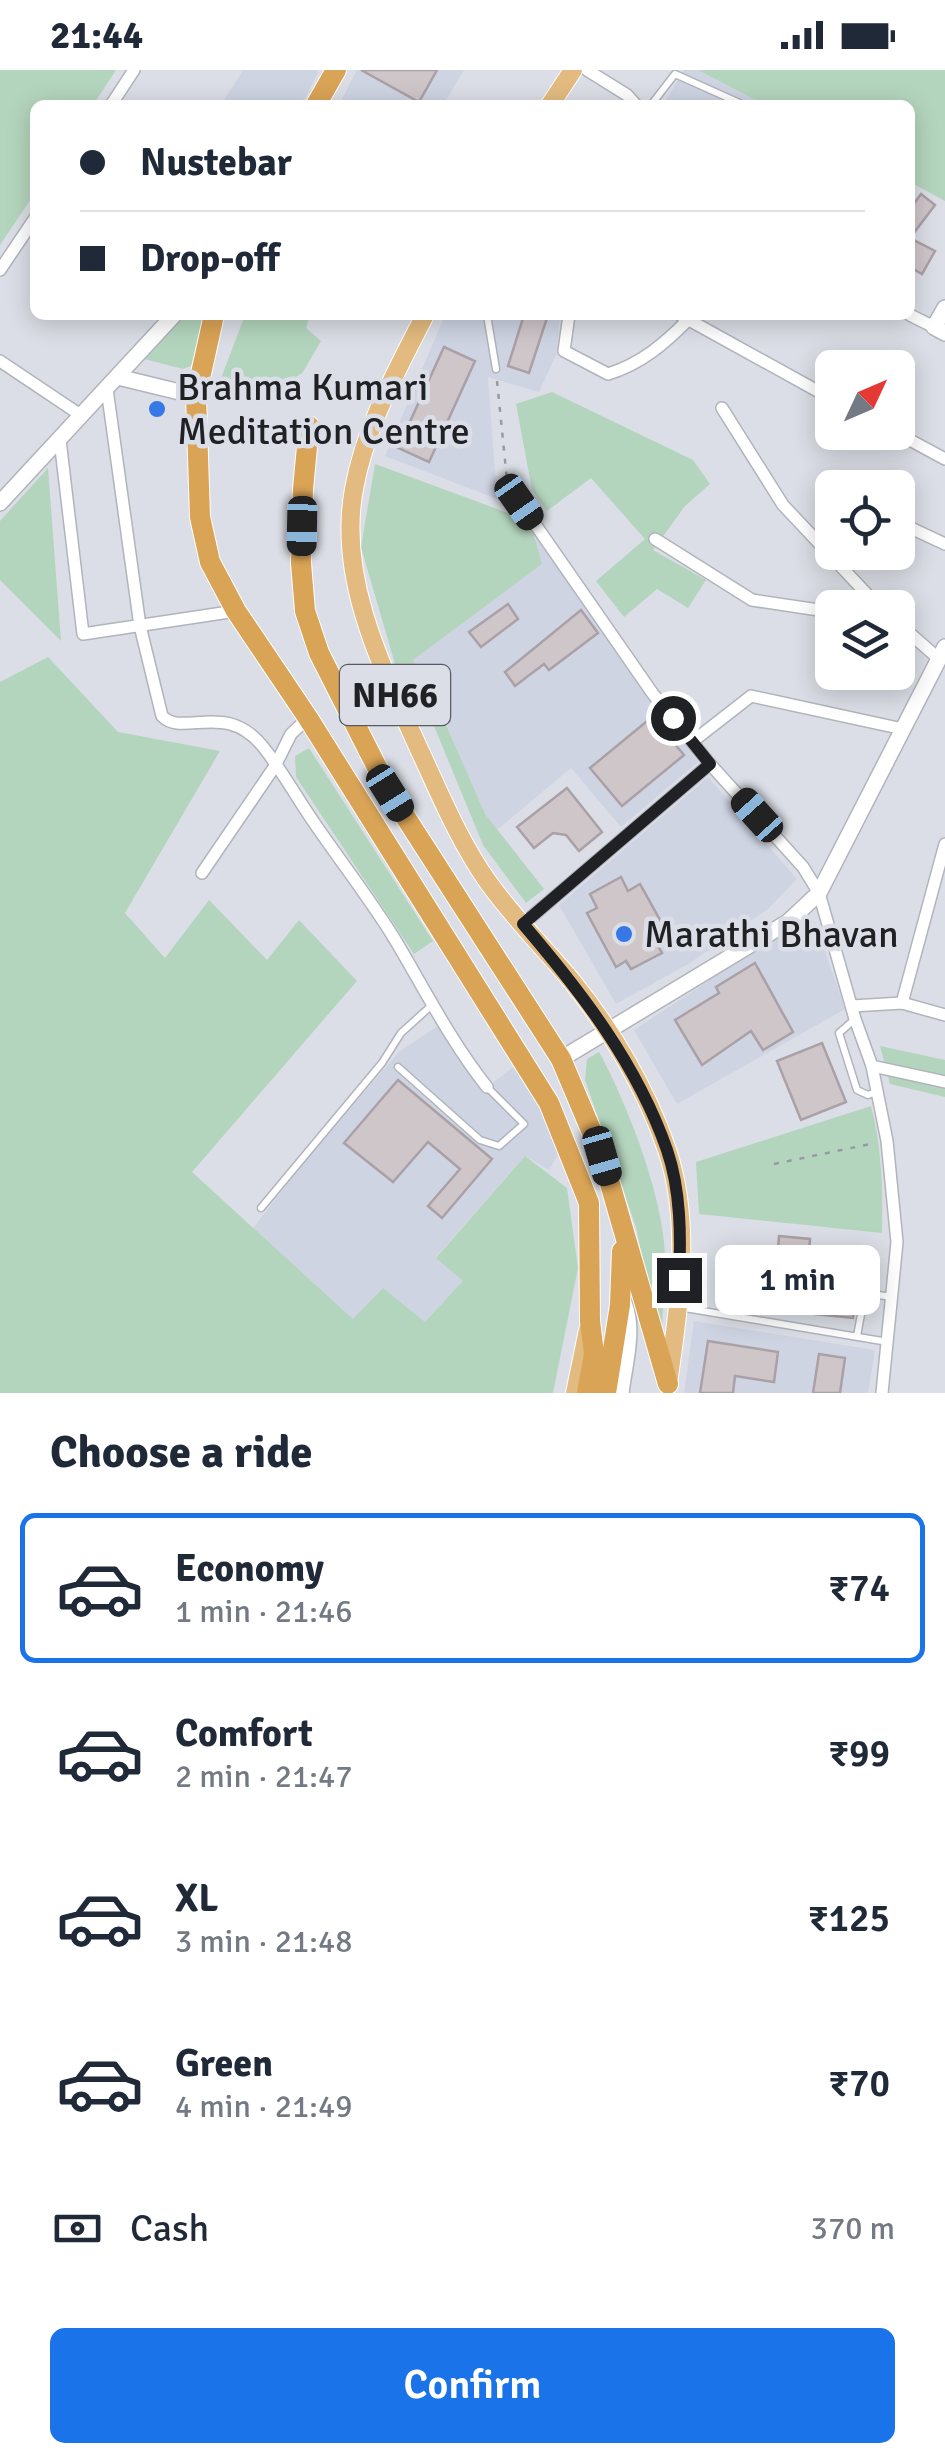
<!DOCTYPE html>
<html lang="en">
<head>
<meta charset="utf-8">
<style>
  body { margin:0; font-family:Signika,sans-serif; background:#f6f6f7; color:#1f2937; height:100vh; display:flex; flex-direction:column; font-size:38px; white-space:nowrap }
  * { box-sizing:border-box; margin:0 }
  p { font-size:32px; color:#747a83 }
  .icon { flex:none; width:55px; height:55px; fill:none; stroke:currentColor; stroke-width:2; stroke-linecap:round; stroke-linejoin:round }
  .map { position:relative; height:1323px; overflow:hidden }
  .panel { display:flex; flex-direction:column; background:#fff; flex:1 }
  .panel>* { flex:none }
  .top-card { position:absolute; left:30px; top:30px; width:885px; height:220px; border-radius:15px; box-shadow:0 5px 25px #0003; display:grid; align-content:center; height:220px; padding:0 50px; background:#fff }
  .needle { width:65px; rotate:46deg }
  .buttons { position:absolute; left:815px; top:280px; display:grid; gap:20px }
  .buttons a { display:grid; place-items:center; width:100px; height:100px; border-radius:15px; background:#fff; box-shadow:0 5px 25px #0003; font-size:50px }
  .end { position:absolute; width:45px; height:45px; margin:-22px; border:12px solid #202124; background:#fff; box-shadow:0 0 0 5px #fff }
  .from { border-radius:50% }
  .bubble { position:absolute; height:70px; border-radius:15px; background:#fff; box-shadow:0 5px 25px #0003; font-size:32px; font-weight:600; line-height:70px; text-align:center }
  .car { position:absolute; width:30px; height:60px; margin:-30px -15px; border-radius:12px; box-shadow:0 0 8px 2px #0007; background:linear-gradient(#222 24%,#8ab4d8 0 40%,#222 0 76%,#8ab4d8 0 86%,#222 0) }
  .top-card b { display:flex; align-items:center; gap:35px; height:95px; font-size:38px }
  .top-card b+b { border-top:2px solid #e0e1e3 }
  .top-card i { width:25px; height:25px; background:#1f2937 }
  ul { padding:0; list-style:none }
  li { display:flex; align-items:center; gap:30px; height:150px; margin:0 20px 15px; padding:0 30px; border:5px solid transparent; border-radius:15px }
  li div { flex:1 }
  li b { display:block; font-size:38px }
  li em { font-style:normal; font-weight:600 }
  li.selected { border-color:#1a73e8 }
  li>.icon { width:90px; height:90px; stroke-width:1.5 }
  h2 { padding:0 50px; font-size:45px; line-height:120px }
  .pay { display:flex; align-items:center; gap:25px; height:110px; padding:0 50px; font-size:38px }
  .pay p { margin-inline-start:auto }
  .button { display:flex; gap:20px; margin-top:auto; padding:20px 50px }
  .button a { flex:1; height:115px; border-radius:15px; background:#1a73e8; color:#fff; font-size:40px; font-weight:600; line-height:115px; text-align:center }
  .status { display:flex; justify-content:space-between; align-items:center; height:70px; padding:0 50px; background:#fff; direction:ltr }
  .status svg { height:28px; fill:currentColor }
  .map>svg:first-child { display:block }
</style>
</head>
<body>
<div class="status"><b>21:44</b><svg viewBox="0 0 49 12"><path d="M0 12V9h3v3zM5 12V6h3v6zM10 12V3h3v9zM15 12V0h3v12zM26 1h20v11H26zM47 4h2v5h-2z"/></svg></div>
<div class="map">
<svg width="945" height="1323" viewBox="0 0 945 1323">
  <rect width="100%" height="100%" fill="#dbdee6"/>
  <g fill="#cfd4e3">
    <path d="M243 0H317L318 3 301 35H221Z"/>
    <path d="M357 0H464L443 35H339Z"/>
    <path d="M684 0H698L765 35H663Z"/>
    <path d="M445 245H560L557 283 539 322 488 307 497 429 385 386Z"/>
    <path d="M538 467 650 630 698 692 621 757 571 698 497 760 484 744 442 644 401 576Z"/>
    <path d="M708 707 797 809 768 839 690 893 616 934 559 835Z"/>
    <path d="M804 848 815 852 845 939 677 1034 634 960Z"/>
    <path d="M438 956 483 1020 519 993 562 1078 549 1100 525 1086 436 1187 463 1211 425 1253 353 1249 253 1158 312 1082 400 981Z"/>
    <path d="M694 1251 875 1280 868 1323H684Z"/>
  </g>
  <g fill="#b4d5bd">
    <path d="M0 0H116L93 35H35V123L0 175Z"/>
    <path d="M698 0H945V131L910 112V35H765Z"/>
    <path d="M182 245H206L191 296 183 299 144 289Z"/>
    <path d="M245 245H310L306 258 321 271 303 302 259 335 217 319Z"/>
    <path d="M552 322 693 390 710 414 685 436 653 480 706 510 688 538 657 519 624 547 596 511 645 469 591 408 547 441 532 420 516 334Z"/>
    <path d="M375 394 530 451 542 494 413 590 441 643 485 744 544 819 526 833 483 775 434 656 405 597 397 601 361 477Z"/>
    <path d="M48 398 61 571 0 510V451Z"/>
    <path d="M48 587 118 662 220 681 125 843 165 888 209 830 267 890 299 850 357 911 192 1102 353 1249 383 1218 425 1252 463 1211 436 1188 525 1086 567 1118 578 1198 553 1323H0V612Z"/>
    <path d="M309 678 433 871 414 884 296 707 295 686Z"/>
    <path d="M880 976 945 990V1027L890 1014Z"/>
    <path d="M599 982C626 1031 659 1117 664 1172 667 1200 663 1230 662 1258L657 1257 636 1157 585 1010 587 989Z"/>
    <path d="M871 1036C882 1079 883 1119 882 1163L699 1144 696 1092Z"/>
  </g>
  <g fill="#cfc6ca" stroke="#aaa1a6" stroke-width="2.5">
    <path d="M361 0H437L419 32Z"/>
    <path d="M921 124 935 135 910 168 935 181 922 204 910 197V139Z"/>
    <path d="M524 245H548L529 303 508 296Z"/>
    <path d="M444 277 475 291 429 392 398 378Z"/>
    <path d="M508 534 518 549 481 577 469 562Z"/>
    <path d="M581 540 598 563 549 600 544 594 515 616 505 602Z"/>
    <path d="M652 647 684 685 622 736 590 698Z"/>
    <path d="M567 718 602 762 579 781 566 765 553 763 534 778 517 757Z"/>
    <path d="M621 807 628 821 640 814 670 868 657 874 662 883 631 899 626 891 616 897 587 843 597 838 590 824Z"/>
    <path d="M755 893 793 962 763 980 751 961 702 995 675 950 719 923 716 917Z"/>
    <path d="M822 973 846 1032 801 1050 777 991Z"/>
    <path d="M398 1010 492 1089 442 1148 428 1136 460 1099 428 1072 393 1112 344 1073Z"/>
    <path d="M779 1166 810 1169 806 1222 855 1226 853 1248 773 1240Z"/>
    <path d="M708 1271 778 1282 774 1312 735 1306 733 1323H700Z"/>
    <path d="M819 1284 845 1288 840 1323H813Z"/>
  </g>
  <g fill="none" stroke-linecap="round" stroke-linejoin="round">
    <g stroke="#b2b4bc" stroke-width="9">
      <g id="service">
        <path d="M651 35 675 4 744 35"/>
        <path d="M487 245 496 299"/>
        <path d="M855 949 839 963 857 1020 868 1025 876 1022"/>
        <path d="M398 997 480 1070 499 1076 524 1054 487 1017"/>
        <path d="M261 1138 382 993 401 963 432 935"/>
        <path d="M679 1237 888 1272"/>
        <path d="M857 1266 865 1223 892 1227"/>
      </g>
    </g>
    <g stroke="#b2b4bc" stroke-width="14">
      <g id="minor">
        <path d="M587 0 627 25 636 35"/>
        <path d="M111 35 134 0"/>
        <path d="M0 200 35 148"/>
        <path d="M569 245 564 281 608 304C641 294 664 274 688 250"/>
        <path d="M680 245 832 329"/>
        <path d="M910 245 934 257"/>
        <path d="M0 291 82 346"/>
        <path d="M107 319 140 556 162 646C183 668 226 629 264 678 283 702 298 730 315 754 341 792 370 829 394 868 424 918 451 972 487 1017"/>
        <path d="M722 338 783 435 880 538"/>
        <path d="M895 362 945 389"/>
        <path d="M60 370 83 564 236 541"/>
        <path d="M519 431 653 624 710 694 803 797 819 823 855 949 872 996 887 1071 897 1172 882 1323"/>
        <path d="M898 452 945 474"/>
        <path d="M655 469 752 530 832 542"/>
        <path d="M898 553 939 589"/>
        <path d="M692 672 751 626 903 659"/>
        <path d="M202 803 275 696 291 664 308 648"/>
        <path d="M523 854 710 694"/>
        <path d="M902 933 945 774"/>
        <path d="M852 936 902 933 945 945"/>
        <path d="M872 996 945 1012"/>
      </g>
    </g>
    <g stroke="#b2b4bc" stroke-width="18">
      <g id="tertiary">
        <path d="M945 238 934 257 945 263"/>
        <path d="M118 307 196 326"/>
        <path d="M0 433 174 245"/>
        <path d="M561 989 788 852 819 823 945 577"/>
        <path d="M620 1224C637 1254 625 1290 621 1323"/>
      </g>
    </g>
    <g stroke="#fff" stroke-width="20">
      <g id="primary">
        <path d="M550 35 573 0"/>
        <path d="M425 245C397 300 365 357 354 419 337 509 383 599 419 679 440 724 459 771 488 812 513 847 544 878 571 910 611 959 647 1020 667 1080 692 1153 679 1239 668 1313"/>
        <path d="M575 1323 588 1260"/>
      </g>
    </g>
    <g stroke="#fff" stroke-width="22">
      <g id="trunk">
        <path d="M316 35 336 0"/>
        <path d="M214 245 196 326 200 447 210 492 236 541 308 648 549 1033 589 1133 590 1251 594 1284 587 1323"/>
        <path d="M309 356 303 419 301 493 305 541 319 583 390 723 561 989 602 1086 668 1314"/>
        <path d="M606 1323 620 1235 622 1181"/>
      </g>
    </g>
    <g stroke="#989aa1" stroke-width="2.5" stroke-dasharray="5 8" stroke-linecap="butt">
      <path d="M497 311 507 410 513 421"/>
      <path d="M774 1094 875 1073"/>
    </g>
    <use href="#service" stroke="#fff" stroke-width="6"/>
    <use href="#minor" stroke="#fff" stroke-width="11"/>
    <use href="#tertiary" stroke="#fff" stroke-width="15"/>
    <use href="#primary" stroke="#e3bb81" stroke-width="18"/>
    <use href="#trunk" stroke="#daa457" stroke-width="20"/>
  </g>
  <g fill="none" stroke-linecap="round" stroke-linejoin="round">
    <path stroke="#202124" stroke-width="12" d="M673 648 710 694 523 854C582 923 637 994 667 1080 681 1121 681 1167 679 1210"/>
  </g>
  <g fill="#3578e6" stroke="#dbdee6" stroke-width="4">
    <circle cx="157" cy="339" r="10"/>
    <circle cx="624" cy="864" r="10"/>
  </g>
  <g text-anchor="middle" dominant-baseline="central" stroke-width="9" stroke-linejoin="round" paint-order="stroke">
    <rect fill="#dbdee6" stroke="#585a5e" stroke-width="2.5" x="340" y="595" width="110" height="60" rx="8"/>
    <g font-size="35" font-weight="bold" fill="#202124">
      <text x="395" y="625">NH66</text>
    </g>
    <g font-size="38" fill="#202124" stroke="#dbdee6" text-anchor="start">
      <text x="177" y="317">Brahma Kumari<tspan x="177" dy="44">Meditation Centre</tspan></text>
      <text x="644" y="864">Marathi Bhavan</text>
    </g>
  </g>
</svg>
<div class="buttons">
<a><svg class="needle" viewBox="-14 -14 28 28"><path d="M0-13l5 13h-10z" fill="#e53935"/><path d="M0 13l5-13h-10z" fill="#747a83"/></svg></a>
<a><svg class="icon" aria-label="locate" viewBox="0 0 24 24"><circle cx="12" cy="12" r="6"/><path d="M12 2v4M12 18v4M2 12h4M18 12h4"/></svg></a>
<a><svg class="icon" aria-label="layers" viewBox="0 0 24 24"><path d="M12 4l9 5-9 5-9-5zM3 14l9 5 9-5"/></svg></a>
</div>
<i class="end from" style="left:673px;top:648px"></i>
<i class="end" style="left:679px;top:1210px"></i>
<div class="bubble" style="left:715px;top:1175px;width:165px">1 min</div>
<i class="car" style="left:519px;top:432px;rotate:145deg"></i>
<i class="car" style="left:302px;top:456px;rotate:181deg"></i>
<i class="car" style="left:390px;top:723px;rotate:148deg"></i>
<i class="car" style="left:757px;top:745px;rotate:318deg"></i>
<i class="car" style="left:602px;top:1086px;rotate:164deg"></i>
<div class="top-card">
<b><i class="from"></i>Nustebar</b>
<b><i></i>Drop-off</b>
</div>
</div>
<section class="panel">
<h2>Choose a ride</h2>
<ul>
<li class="selected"><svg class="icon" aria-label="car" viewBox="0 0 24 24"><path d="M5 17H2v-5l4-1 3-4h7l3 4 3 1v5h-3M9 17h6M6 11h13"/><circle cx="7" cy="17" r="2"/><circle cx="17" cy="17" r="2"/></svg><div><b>Economy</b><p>1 min · 21:46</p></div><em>₹74</em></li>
<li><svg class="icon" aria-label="car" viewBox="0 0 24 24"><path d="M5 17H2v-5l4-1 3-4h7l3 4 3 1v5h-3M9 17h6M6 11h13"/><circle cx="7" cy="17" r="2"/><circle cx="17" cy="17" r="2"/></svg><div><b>Comfort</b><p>2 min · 21:47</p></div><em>₹99</em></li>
<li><svg class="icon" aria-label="car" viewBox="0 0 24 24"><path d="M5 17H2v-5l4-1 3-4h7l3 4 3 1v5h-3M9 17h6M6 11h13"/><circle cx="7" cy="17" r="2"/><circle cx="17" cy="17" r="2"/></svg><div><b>XL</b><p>3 min · 21:48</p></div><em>₹125</em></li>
<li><svg class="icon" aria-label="car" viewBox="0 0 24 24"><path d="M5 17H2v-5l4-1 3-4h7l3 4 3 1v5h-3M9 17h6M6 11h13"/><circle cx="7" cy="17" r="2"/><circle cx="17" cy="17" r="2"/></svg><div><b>Green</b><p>4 min · 21:49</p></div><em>₹70</em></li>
</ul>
<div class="pay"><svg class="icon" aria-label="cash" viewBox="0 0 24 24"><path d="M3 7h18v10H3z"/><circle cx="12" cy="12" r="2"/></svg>Cash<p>370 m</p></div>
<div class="button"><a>Confirm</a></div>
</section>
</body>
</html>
